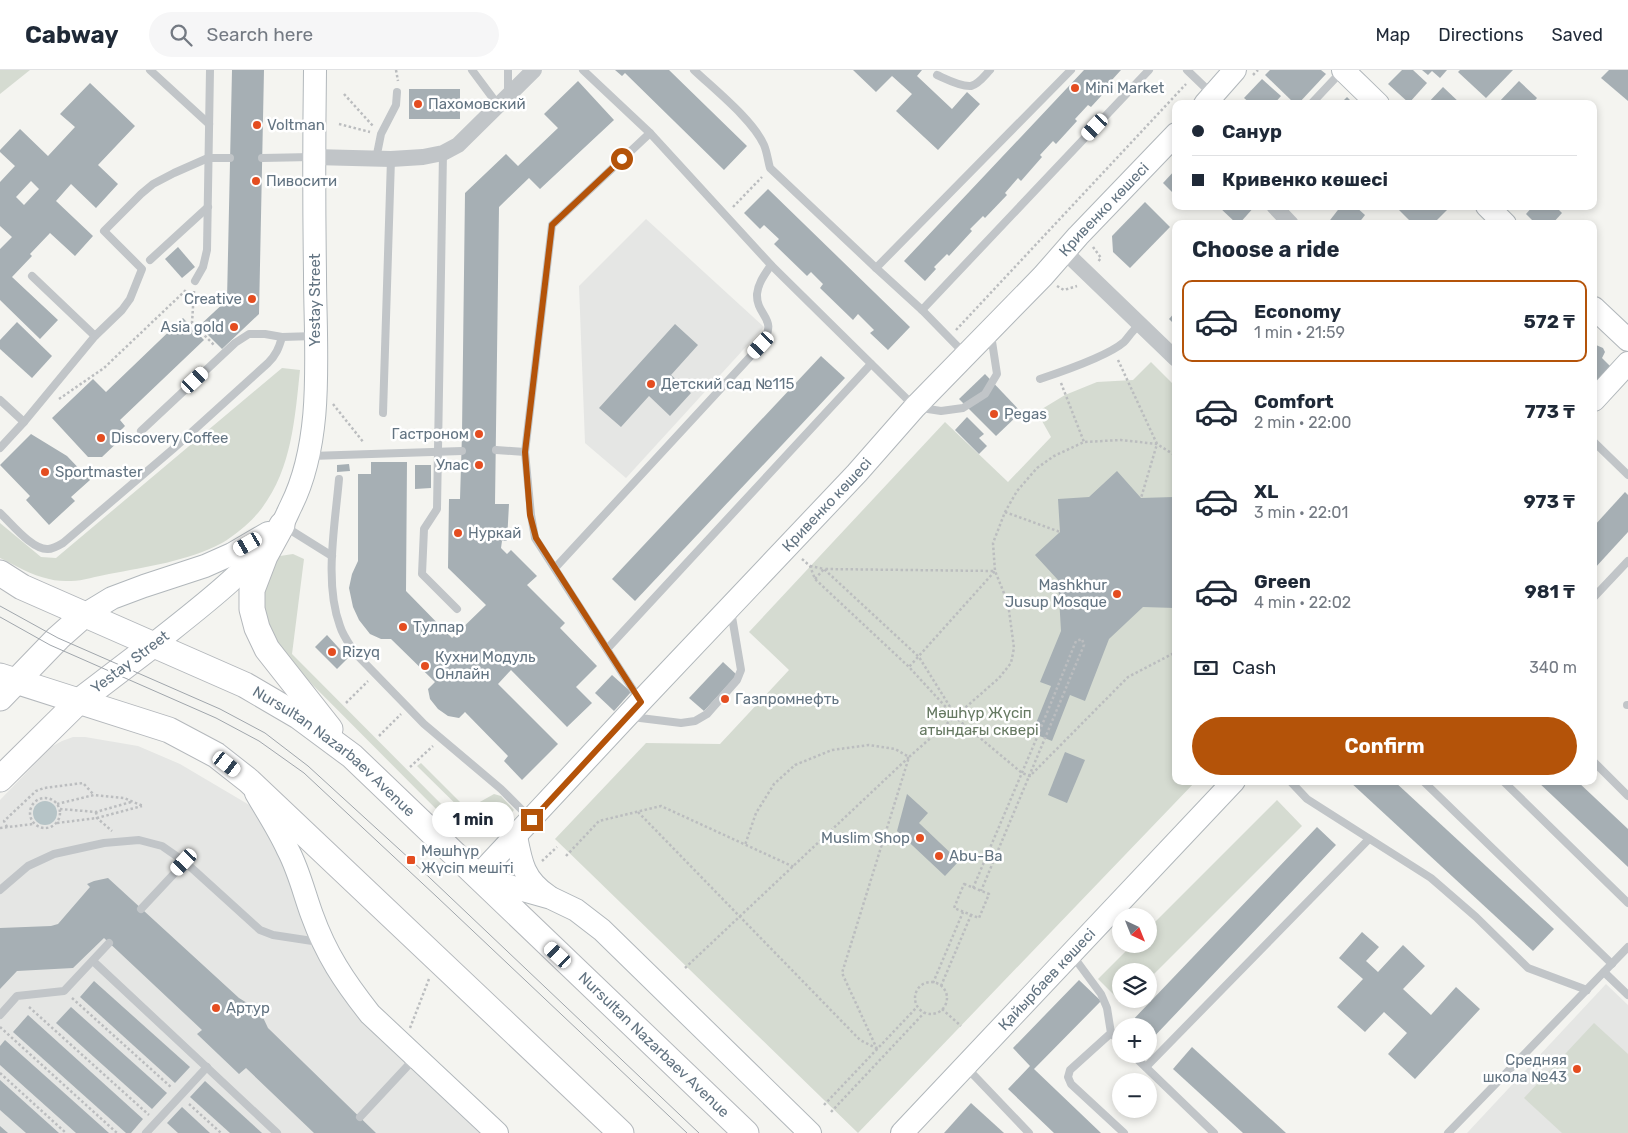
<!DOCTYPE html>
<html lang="en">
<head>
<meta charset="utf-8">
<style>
  body { margin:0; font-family:Rubik,sans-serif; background:#f6f6f7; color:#1f2937; height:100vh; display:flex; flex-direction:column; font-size:19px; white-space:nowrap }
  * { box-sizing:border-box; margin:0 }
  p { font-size:16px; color:#747a83 }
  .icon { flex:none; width:28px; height:28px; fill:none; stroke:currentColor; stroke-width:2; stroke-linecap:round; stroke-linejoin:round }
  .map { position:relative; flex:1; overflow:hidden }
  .sheet { position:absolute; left:1172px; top:150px; width:425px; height:565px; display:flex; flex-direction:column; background:#fff; border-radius:10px; box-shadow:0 2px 8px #0003 }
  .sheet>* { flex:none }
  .hud { position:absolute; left:1172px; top:30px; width:425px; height:110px; border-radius:10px; box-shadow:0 2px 8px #0003; display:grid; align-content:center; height:110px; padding:0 20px; background:#fff }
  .needle { width:32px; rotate:137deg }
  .buttons { position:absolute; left:1112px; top:838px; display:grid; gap:10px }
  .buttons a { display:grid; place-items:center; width:45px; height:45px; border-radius:50%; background:#fff; box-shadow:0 2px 8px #0003; font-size:25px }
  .end { position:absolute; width:22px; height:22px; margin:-11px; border:6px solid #b45309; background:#fff; box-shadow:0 0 0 2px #fff }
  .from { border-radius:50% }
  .bubble { position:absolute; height:35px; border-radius:18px; background:#fff; box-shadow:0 2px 8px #0003; font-size:16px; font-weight:700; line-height:35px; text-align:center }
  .car { position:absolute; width:15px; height:30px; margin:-15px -8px; border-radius:6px; box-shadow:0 0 4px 1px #0007; background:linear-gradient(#fff 24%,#345 0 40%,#fff 0 76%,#345 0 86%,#fff 0) }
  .hud b { display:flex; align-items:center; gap:18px; height:48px; font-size:19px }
  .hud b+b { border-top:1px solid #e0e1e3 }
  .hud i { width:12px; height:12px; background:#1f2937 }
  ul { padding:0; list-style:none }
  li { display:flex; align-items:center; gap:15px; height:82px; margin:0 10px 8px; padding:0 10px; border:2px solid transparent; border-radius:10px }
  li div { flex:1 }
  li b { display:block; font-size:19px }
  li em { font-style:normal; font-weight:700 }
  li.current { border-color:#b45309 }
  li>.icon { width:45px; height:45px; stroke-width:1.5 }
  h2 { padding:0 20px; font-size:22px; line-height:60px }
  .pay { display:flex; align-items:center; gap:12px; height:55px; padding:0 20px; font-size:19px }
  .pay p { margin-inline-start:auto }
  .button { display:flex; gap:10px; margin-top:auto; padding:10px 20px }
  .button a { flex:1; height:58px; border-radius:30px; background:#b45309; color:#fff; font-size:20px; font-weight:700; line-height:58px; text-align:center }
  header { display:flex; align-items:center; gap:30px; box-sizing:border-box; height:70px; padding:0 25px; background:#fff; border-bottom:1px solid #e0e1e3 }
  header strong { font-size:24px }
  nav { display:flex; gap:28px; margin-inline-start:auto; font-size:18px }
  .search { width:350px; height:45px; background:#f6f6f7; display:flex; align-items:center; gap:12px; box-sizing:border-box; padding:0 18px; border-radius:28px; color:#747a83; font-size:19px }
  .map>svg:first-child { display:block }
</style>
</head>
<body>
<header>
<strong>Cabway</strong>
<div class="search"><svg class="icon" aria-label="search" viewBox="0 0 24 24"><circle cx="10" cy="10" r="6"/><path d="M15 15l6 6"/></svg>Search here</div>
<nav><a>Map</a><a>Directions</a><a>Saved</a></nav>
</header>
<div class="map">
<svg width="1628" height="1063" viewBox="0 0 1628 1063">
  <rect width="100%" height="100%" fill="#f4f4f0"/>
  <g fill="#e5e6e4">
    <path d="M646 149 764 257 626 408 585 373 579 216Z"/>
    <path d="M73 667H85L138 676 180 694 251 736 265 749 311 860 490 1063H0V730L51 677 62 671Z"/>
    <path d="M1606 914 1628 935V1063H1467Z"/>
  </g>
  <g fill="#d5dbd1">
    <path d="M0 0H30L0 24Z"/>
    <path d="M1151 292 1176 317V711H1196L858 1063 555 769 646 673 720 674 789 600 749 562 945 352 1008 412 1051 367 1037 342 1065 325 1097 312 1133 310Z"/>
    <path d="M282 298 300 300C295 347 292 398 262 438 252 451 237 464 222 473 188 491 146 497 109 504 97 506 83 511 71 511 64 511 56 511 49 509 31 505 16 496 0 488V453L41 487 56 488Z"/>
    <path d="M293 484 304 489 292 584 456 749 451 754 276 578 265 559 263 514 273 492 280 486Z"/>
    <path d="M421 693 469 741 478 733 494 724 501 726 514 740 504 751 474 752 417 696Z"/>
    <path d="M1277 730 1302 756 1149 909V901H1121V929H1129L1123 934 1098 909 1133 874H1149V858Z"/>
    <path d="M1594 953 1628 984V1063H1562L1524 1028Z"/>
  </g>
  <circle fill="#b6c4c7" cx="45" cy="743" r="12"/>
  <g fill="#a6afb4" fill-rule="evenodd">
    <path d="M232 0H264L259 244 222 279 199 256 227 230Z"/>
    <path d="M615 0H669L747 76 724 100 625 3 622 6Z"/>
    <path d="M853 0H922L917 6 952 39 967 22 980 34 938 80 896 41 912 24 892 6 876 22Z"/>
    <path d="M1084 0H1121L1111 11 1113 13 1091 37 1088 35 1075 49 1077 51 1056 74 1053 71 1040 85 1042 87 1021 111 1018 108 1005 123 1007 125 985 148 983 146 970 159 972 161 949 186 947 184 934 197 936 199 925 211 904 191Z"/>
    <path d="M1270 0H1321L1326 4 1298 34H1295L1265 5Z"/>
    <path d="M1402 0H1413L1427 13 1409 33 1388 14Z"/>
    <path d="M1422 0H1447L1440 8 1432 1 1428 5Z"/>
    <path d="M1460 0H1513L1486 28 1458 2Z"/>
    <path d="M1609 0H1628V31L1601 8Z"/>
    <path d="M1262 9 1281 26 1274 34H1251L1244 28Z"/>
    <path d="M578 11 614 50 540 119 529 108 499 137 495 434H509L507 471H502L501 478 507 484 511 480 537 506 527 515 565 553 560 558 597 596 576 617 592 633 567 657 511 600 498 614 558 674 522 710 504 691 508 686 465 642 459 648 448 646 438 639 430 629 428 619 435 612 391 569H381L370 564 359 550 353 537 349 518 352 504 358 491V404H371V392H407L406 521 452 568 486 535 448 498 449 429H460L462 364 465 123 506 84 518 96 558 58 544 44Z"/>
    <path d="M1519 11 1537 28 1532 34H1497Z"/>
    <path d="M90 13 135 56 98 95 118 114 96 138 71 114 56 131 93 166 75 186 50 163 30 184 32 186 12 207 58 250 40 269 0 230V179L12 167 0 156V112L15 96 0 82V80L20 59 48 86 75 57 60 44ZM31 111 39 119 24 135 16 127Z"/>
    <path d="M1443 17 1461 34H1427Z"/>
    <rect x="409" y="19" width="51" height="30"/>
    <path d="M1347 27 1354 34H1340Z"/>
    <path d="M1176 99V126L1163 113Z"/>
    <path d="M768 119 910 257 888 280 870 263 874 260 858 244 853 250 820 218 823 214 811 202 807 206 774 174 779 169 764 155 760 159 744 143Z"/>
    <path d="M1145 132 1170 157 1130 198 1113 182 1112 166Z"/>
    <path d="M1218 136H1255L1239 154H1237Z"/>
    <path d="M1341 136H1355L1365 145 1358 154H1327Z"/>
    <path d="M1398 136H1445L1448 139 1433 154H1413L1397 138Z"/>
    <path d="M1533 136H1555L1562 143 1552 154H1536L1526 144Z"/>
    <path d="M178 177 195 197 182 208 165 189Z"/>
    <path d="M1176 241V256L1169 249Z"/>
    <path d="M183 248 204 270 120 350 125 356 120 361 121 369 102 387H88L52 348 93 309 106 322Z"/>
    <path d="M17 252 52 286 32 308 0 279V270Z"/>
    <path d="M675 254 698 275 671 305 691 323 670 346 649 326 621 357 599 338Z"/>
    <path d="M1596 275 1603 278 1605 282 1602 288 1610 296 1594 314V277Z"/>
    <path d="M821 286 845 308 635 531 612 509Z"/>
    <path d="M985 304 1021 342 996 366 959 329Z"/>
    <path d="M967 347 984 364 979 368 987 376 979 384 955 360Z"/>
    <path d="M31 364 67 386 90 410 71 427 75 431 49 455 26 430 30 426 0 395Z"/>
    <path d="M349 394 350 401 337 402V395Z"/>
    <path d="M415 395H431V418L415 419Z"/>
    <path d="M1117 401 1141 428 1174 427V459L1176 461 1175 538 1143 537 1109 569 1085 631 1070 625 1052 671 1032 663 1051 616 1040 612 1061 561 1058 510 1035 485 1060 462 1058 429 1089 427Z"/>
    <path d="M1625 422 1628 425V462L1594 499V456Z"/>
    <path d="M327 565 348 588 337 599 315 577Z"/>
    <path d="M723 592 737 605 704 641 689 628Z"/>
    <path d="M612 605 631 622 614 641 595 623Z"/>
    <path d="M1065 682 1085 690 1067 733 1048 725Z"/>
    <path d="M1349 711H1394L1554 859 1533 881Z"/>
    <path d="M1537 711H1577L1628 759V797Z"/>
    <path d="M907 724 928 743 919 753 959 791 945 806 897 761Z"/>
    <path d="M1317 757 1336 775 1149 972V956H1131L1129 954Z"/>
    <path d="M108 808 239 928 260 941 268 958 376 1063H314L246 998 239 1004 197 964 202 960 104 868 73 898 17 901 0 919V858L51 856 58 854 90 817 87 814 94 811Z"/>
    <path d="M1362 862 1379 877 1366 891 1378 902 1403 875 1425 896 1403 919 1431 945 1456 917 1480 939 1415 1009 1388 984 1407 963 1384 942 1365 962 1337 937 1363 909 1339 888Z"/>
    <path d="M1079 910 1101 931 1034 999 1101 1063H1054L1008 1019 1030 996 1013 978Z"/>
    <path d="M94 911 190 997 175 1013 80 927Z"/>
    <path d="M71 937 167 1023 152 1039 56 953Z"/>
    <path d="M28 945 143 1049 131 1063H126L13 962Z"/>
    <path d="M5 970 109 1063H76L0 995V976Z"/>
    <path d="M1192 977 1286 1063H1243L1173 999Z"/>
    <path d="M0 1010 59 1063H26L0 1040Z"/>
    <path d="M205 1011 262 1063H230L190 1027Z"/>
    <path d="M971 1033 1004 1063H944Z"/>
    <path d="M182 1037 210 1063H178L167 1053Z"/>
    <path d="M0 1056 8 1063H0Z"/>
  </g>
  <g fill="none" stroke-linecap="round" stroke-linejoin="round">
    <g stroke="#b1b7bb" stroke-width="24">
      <g id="secondary">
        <path d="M1343 0 1378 34"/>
        <path d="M1205 34 1235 0"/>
        <path d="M1487 136 1505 154"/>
        <path d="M1594 238 1628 270"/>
        <path d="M1594 330 1628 293"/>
        <path d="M84 545 112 528 144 516 205 496 232 484 268 463"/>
        <path d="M154 574C199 538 247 503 281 456 285 450 288 442 291 436 325 368 315 279 315 204 314 136 314 68 315 0"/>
        <path d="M256 723C267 742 279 760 288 780 299 801 304 823 312 845 326 884 344 911 370 944L497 1063"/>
        <path d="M516 766C521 793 524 810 548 826"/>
        <path id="s1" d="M810 1063 602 860 576 840 551 828 477 807 641 631 857 403 915 337 1043 206 1078 166 1176 64"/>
        <path id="s2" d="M902 1063 1234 711"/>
      </g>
    </g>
    <g stroke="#b4b8bc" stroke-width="27">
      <g id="primary">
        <path d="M282 455 265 486 252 520V539L257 558 267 579 330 659"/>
        <path id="s3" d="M0 503 22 517 245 615 298 646 352 686 746 1063"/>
        <path d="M0 606 169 660 216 685 249 711 621 1063"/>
        <path d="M0 628 58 568 84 545"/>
        <path d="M0 709 78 632 154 574"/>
      </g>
    </g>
    <g stroke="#bbbdbf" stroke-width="2.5" stroke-dasharray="2.5 2.5" stroke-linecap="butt">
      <path d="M396 0 398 11"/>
      <path d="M1253 5 1258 0"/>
      <path d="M344 24 373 56"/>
      <path d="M339 54 370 62"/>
      <path d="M733 137 762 107"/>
      <path d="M1093 177 1101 188 1097 193"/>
      <path d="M1057 216 1064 220 1077 216"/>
      <path d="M194 221 192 253 215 276"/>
      <path d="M956 260 1186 14"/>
      <path d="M1118 290 1157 374 1141 428"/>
      <path d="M1061 313 1084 372"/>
      <path d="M59 329 104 298 187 219"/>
      <path d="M333 334 364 373"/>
      <path d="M1005 442 1060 462"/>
      <path d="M802 489 810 496 815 509 909 597 955 647 1022 703 1030 706 1128 607 1176 582"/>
      <path d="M810 496 824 499 919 587 952 640"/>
      <path d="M1175 506H1176"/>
      <path d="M815 509 824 499 995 501 909 597"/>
      <path d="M346 633 368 611"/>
      <path d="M379 666 401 644"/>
      <path d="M410 697 433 676"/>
      <circle cx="45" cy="743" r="15"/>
      <path d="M57 734 94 725 124 728 143 736"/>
      <path d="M60 739 96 742 131 732"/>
      <path d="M96 742 97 748 112 761"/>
      <path d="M638 742 860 970 876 978"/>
      <path d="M57 753 97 748 142 736"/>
      <path d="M7 757 4 751 36 721 44 718 83 713 94 725"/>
      <path d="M0 758 33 754"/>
      <path d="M566 786 599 751 661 736 794 797"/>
      <path d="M542 791 557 777"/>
      <path d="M964 814 989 824 979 848 954 838Z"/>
      <path d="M973 818 1038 665 1076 571 1082 569 1084 575 981 821"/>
      <path d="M685 898 909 687 895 679 869 675 832 680 795 695 774 714 756 743 745 775"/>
      <circle cx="931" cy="928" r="16"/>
      <path d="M933 913 963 842"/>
      <path d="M941 916 971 845"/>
      <path d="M72 928 172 1018"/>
      <path d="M29 937 149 1045"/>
      <path d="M942 939 961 956"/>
      <path d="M0 957 117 1063"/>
      <path d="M410 958 429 909"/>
      <path d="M877 979 842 903 909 687 999 608 1011 593 1014 578 1008 533 995 501 993 473 1005 442 1017 421 1037 398 1054 386 1084 372 1121 370 1157 374 1176 386"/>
      <path d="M0 1003 66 1063"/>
      <path d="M189 1034 221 1063"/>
      <path d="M824 1035 917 937"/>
      <path d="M831 1042 924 943"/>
    </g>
    <g stroke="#c1c5c8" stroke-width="8">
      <path d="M150 0 209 54"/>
      <path d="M472 0 498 35"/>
      <path d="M583 0 650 63 771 195 915 337 941 341 963 338 985 324 997 304 991 265"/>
      <path d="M694 0C714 19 753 50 764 75 767 82 768 91 770 98L876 198"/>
      <path d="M1187 0 1212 24"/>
      <path d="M937 5C946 9 961 17 971 16 979 14 985 5 990 0"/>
      <path d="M508 23V0"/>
      <path d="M1311 34 1342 1"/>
      <path d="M443 83 437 439 424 459 422 504 457 539"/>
      <path d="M262 88 312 87"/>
      <path d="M376 89 381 64 396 35 397 22"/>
      <path d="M150 190 208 137"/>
      <path d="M32 206 95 266"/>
      <path d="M195 211 203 197 207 180 210 0"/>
      <path d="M922 240 1149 0"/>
      <path d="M965 284 922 240 876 198 1071 0"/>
      <path d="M1040 309C1061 302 1108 286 1124 272 1129 266 1134 259 1140 254"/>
      <path d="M0 330 24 352 0 378"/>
      <path d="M383 343 391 89"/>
      <path d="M24 352 95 266 122 240 130 229 142 199 104 161 141 124 153 114 174 103 208 88H230"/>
      <path d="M141 361 235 273 249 264H265L282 267"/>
      <path d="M1594 372 1628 405"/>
      <path d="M496 380 525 382"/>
      <path d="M311 386 462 381"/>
      <path d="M339 409C335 455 324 513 340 556 343 566 350 575 355 583L424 654 501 719 530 748"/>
      <path d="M0 443C11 453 32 480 48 479 53 479 58 476 63 473L173 379 268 293C276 285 279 278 282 267L315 266"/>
      <path d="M284 456 332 486"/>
      <path d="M555 498 761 275C780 248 756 247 757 224 758 213 765 204 771 195"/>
      <path d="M1594 527 1628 491"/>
      <path d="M607 579 871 294"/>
      <path d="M639 629 535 468 531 445 525 382 552 155 650 63"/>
      <path d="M1627 635H1628"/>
      <path d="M632 647 681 653 695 651 707 644 737 610 741 600 731 541"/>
      <path d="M1594 692 1628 726"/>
      <path d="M1290 711 1307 729 1431 808 1476 847 1528 898 1587 920"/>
      <path d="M1423 711 1612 894"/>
      <path d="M1503 711 1628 833"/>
      <path d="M0 820 28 796 54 784 104 773 139 770 162 776 185 792 260 860 273 865 319 872"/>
      <path d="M141 839 185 792"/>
      <path d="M1073 886 1101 924 1107 938 1111 963 1070 1000 1068 1007 1071 1014 1124 1063"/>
      <path d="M93 891 277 1063"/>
      <path d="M1604 902 1628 925"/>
      <path d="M0 945 17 926 64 921 109 873"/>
      <path d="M1111 963 1121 973"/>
      <path d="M1132 984 1214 1063"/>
      <path d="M966 997 1029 1063"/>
      <path d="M1146 997 1369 769"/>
      <path d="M360 1047 415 988"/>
      <path d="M146 1063 207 997"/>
      <path d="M1448 1063 1628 877"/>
    </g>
    <g stroke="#c1c5c8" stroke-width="16">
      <path d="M314 87 391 89 423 87 443 83 458 75 534 0"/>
      <path d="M1274 136 1291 154"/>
      <path d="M1065 182 1176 289"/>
    </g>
    <use href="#secondary" stroke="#fff" stroke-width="22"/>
    <use href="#primary" stroke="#fff" stroke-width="25"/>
    <g stroke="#a0a6ac" stroke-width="1">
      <path d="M0 536 58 568 220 639 265 663 308 696 411 790 699 1063"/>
      <path d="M0 547 50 575 216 648 259 671 304 703 437 827 687 1063"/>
    </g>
  </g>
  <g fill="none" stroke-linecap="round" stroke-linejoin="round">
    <path stroke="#b45309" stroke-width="6" d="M532 750 641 632 536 468 530 445 525 382 552 155 622 89"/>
  </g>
  <g fill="#e44d20" stroke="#fff" stroke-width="2">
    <circle cx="1075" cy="18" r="5"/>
    <circle cx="418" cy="34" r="5"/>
    <circle cx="257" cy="55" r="5"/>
    <circle cx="256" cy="111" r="5"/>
    <circle cx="252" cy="229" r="5"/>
    <circle cx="234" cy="257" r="5"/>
    <circle cx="651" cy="314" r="5"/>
    <circle cx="994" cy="344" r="5"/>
    <circle cx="479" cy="364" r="5"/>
    <circle cx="101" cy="368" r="5"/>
    <circle cx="479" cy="395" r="5"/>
    <circle cx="45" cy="402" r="5"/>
    <circle cx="458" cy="463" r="5"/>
    <circle cx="1117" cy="524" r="5"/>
    <circle cx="403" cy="557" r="5"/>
    <circle cx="332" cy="582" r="5"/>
    <circle cx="425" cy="596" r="5"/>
    <circle cx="725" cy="629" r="5"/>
    <circle cx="920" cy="768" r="5"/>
    <circle cx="939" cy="786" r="5"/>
    <rect x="406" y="785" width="10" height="10" rx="2.5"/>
    <circle cx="216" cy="938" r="5"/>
    <circle cx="1577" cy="999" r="5"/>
  </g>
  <g text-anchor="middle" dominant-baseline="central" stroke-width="5" stroke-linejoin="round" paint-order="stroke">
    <g font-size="15" fill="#637482" stroke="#fff" text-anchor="start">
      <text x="1085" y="18">Mini Market</text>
      <text x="428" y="34">Пахомовский</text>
      <text x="267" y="55">Voltman</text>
      <text x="266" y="111">Пивосити</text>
      <text x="242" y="229" text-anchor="end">Creative</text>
      <text x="224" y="257" text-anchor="end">Asia gold</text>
      <text x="661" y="314">Детский сад №115</text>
      <text x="1004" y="344">Pegas</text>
      <text x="469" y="364" text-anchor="end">Гастроном</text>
      <text x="111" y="368">Discovery Coffee</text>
      <text x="469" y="395" text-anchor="end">Улас</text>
      <text x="55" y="402">Sportmaster</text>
      <text x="468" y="463">Нуркай</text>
      <text x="1107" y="515" text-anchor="end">Mashkhur<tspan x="1107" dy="17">Jusup Mosque</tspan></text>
      <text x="413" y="557">Тулпар</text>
      <text x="342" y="582">Rizyq</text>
      <text x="435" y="587">Кухни Модуль<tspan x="435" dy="17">Онлайн</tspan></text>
      <text x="735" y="629">Газпромнефть</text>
      <text x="910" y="768" text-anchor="end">Muslim Shop</text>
      <text x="421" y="781">Мәшһүр<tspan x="421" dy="17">Жүсіп мешіті</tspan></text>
      <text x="949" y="786">Abu-Ba</text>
      <text x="226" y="938">Артур</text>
      <text x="1567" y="990" text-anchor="end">Средняя<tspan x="1567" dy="17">школа №43</tspan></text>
    </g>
    <g font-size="15" fill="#637482" stroke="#fff">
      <text stroke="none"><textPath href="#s1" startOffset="1344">Кривенко көшесі</textPath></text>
      <text transform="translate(315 230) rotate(-90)">Yestay Street</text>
      <text stroke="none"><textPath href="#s1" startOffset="939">Кривенко көшесі</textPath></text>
      <text transform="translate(130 592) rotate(-37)">Yestay Street</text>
      <text stroke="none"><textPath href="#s3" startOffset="381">Nursultan Nazarbaev Avenue</textPath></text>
      <text stroke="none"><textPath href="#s2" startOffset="211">Қайырбаев көшесі</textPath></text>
      <text stroke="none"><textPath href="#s3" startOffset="816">Nursultan Nazarbaev Avenue</textPath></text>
    </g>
    <g font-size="15" fill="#667962" stroke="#fff">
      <text x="979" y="643">Мәшһүр Жүсіп<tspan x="979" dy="17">атындағы сквері</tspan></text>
    </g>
  </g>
</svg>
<div class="buttons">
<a><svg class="needle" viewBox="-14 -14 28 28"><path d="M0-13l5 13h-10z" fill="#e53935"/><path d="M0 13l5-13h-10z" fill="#747a83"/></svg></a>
<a><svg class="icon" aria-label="layers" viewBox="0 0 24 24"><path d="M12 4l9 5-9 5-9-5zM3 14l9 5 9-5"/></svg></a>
<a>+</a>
<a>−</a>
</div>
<i class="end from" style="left:622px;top:89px"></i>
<i class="end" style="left:532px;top:750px"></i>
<div class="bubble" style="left:432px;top:732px;width:82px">1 min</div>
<i class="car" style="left:1095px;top:57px;rotate:223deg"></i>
<i class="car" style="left:761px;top:275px;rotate:223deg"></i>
<i class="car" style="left:195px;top:310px;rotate:47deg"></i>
<i class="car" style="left:248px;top:474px;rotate:240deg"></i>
<i class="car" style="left:227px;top:694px;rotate:128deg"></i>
<i class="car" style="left:184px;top:792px;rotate:223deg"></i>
<i class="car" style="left:558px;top:885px;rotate:313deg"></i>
<div class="hud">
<b><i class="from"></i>Санур</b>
<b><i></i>Кривенко көшесі</b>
</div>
<section class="sheet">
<h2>Choose a ride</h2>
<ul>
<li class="current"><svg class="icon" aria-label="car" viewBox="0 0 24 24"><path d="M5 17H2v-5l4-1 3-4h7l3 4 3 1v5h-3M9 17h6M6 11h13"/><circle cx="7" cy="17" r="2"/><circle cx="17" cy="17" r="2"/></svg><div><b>Economy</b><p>1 min · 21:59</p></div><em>572 ₸</em></li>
<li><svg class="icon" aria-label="car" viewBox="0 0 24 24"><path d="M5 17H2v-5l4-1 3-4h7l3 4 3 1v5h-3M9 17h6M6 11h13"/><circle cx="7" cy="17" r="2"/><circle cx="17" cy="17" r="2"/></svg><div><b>Comfort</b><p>2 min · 22:00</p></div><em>773 ₸</em></li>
<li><svg class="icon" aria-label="car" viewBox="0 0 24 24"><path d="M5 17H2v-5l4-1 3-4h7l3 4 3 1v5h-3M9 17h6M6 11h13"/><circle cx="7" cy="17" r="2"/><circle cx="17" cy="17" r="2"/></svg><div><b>XL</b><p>3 min · 22:01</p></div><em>973 ₸</em></li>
<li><svg class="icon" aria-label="car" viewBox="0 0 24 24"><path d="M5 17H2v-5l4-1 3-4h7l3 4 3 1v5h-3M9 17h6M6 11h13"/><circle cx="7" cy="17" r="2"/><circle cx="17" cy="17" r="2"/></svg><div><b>Green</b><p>4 min · 22:02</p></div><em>981 ₸</em></li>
</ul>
<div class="pay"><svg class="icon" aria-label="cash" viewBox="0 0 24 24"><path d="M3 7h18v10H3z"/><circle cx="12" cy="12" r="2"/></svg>Cash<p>340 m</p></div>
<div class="button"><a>Confirm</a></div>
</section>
</div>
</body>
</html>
